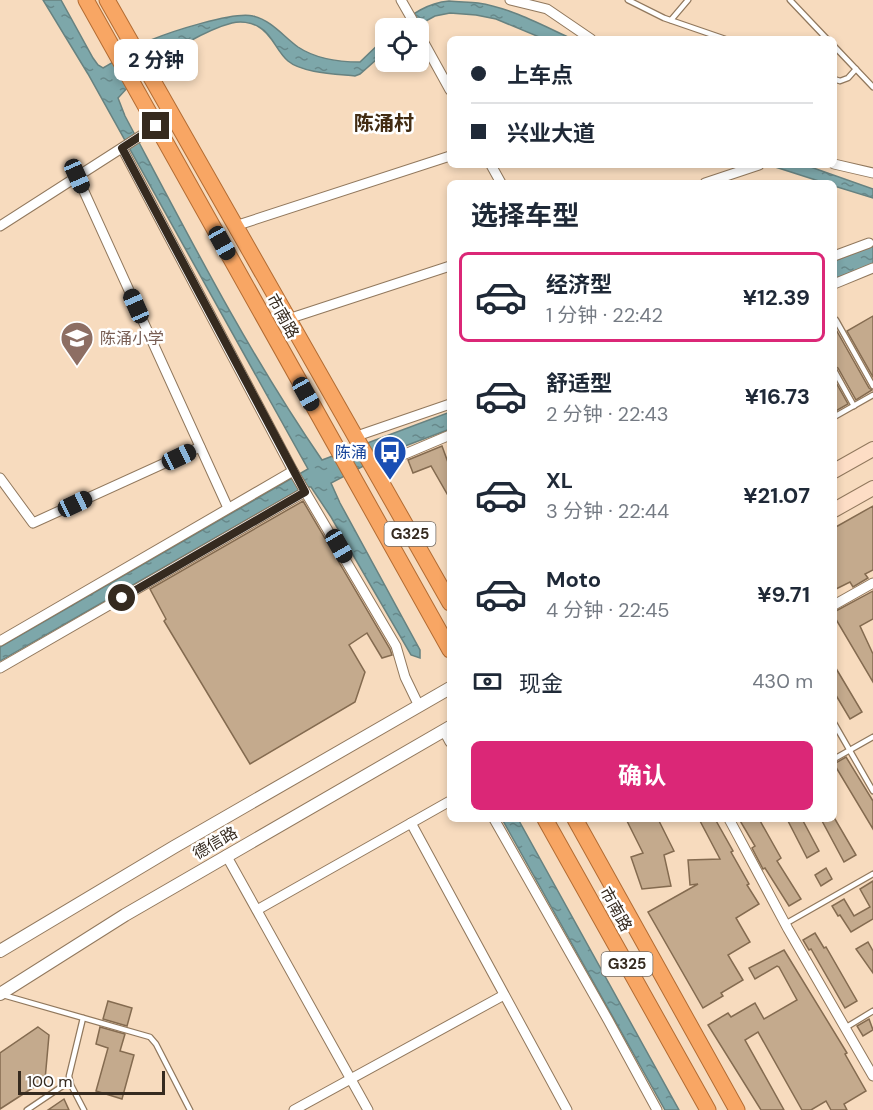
<!DOCTYPE html>
<html lang="zh">
<head>
<meta charset="utf-8">
<style>
  body { margin:0; font-family:"DM Sans","Noto Sans SC",sans-serif; background:#f6f6f7; color:#1f2937; height:100vh; display:flex; flex-direction:column; font-size:22px; white-space:nowrap }
  * { box-sizing:border-box; margin:0 }
  p { font-size:20px; color:#747a83 }
  .icon { flex:none; width:33px; height:33px; fill:none; stroke:currentColor; stroke-width:2; stroke-linecap:round; stroke-linejoin:round }
  .map { position:relative; flex:1; overflow:hidden }
  .side { position:absolute; left:447px; top:180px; width:390px; height:642px; display:flex; flex-direction:column; background:#fff; border-radius:9px; box-shadow:0 3px 9px #0003 }
  .side>* { flex:none }
  .banner { position:absolute; left:447px; top:36px; width:390px; height:132px; border-radius:9px; box-shadow:0 3px 9px #0003; display:grid; align-content:center; height:132px; padding:0 24px; background:#fff }
  .buttons { position:absolute; left:375px; top:18px; display:grid; gap:12px }
  .buttons a { display:grid; place-items:center; width:54px; height:54px; border-radius:9px; background:#fff; box-shadow:0 3px 9px #0003; font-size:30px }
  .scale { position:absolute; left:18px; bottom:15px; width:147px; box-sizing:border-box; padding-left:6px; border:3px solid #352a1f; border-top:0; font-size:16px; line-height:21px; white-space:nowrap; color:#352a1f; -webkit-text-stroke:4px #fff; paint-order:stroke }
  .end { position:absolute; width:27px; height:27px; margin:-14px; border:8px solid #352a1f; background:#fff; box-shadow:0 0 0 3px #fff }
  .from { border-radius:50% }
  .bubble { position:absolute; height:42px; border-radius:9px; background:#fff; box-shadow:0 3px 9px #0003; font-size:20px; font-weight:700; line-height:42px; text-align:center }
  .car { position:absolute; width:18px; height:36px; margin:-18px -9px; border-radius:8px; box-shadow:0 0 4px 2px #0007; background:linear-gradient(#222 24%,#8ab4d8 0 40%,#222 0 76%,#8ab4d8 0 86%,#222 0) }
  .banner b { display:flex; align-items:center; gap:21px; height:57px; font-size:22px }
  .banner b+b { border-top:2px solid #e0e1e3 }
  .banner i { width:15px; height:15px; background:#1f2937 }
  ul { padding:0; list-style:none }
  li { display:flex; align-items:center; gap:18px; height:90px; margin:0 12px 9px; padding:0 12px; border:3px solid transparent; border-radius:9px }
  li div { flex:1 }
  li b { display:block; font-size:22px }
  li em { font-style:normal; font-weight:700 }
  li.selected { border-color:#db2777 }
  li>.icon { width:54px; height:54px; stroke-width:1.5 }
  h2 { padding:0 24px; font-size:27px; line-height:72px }
  .pay { display:flex; align-items:center; gap:15px; height:66px; padding:0 24px; font-size:22px }
  .pay p { margin-inline-start:auto }
  .cta { display:flex; gap:12px; margin-top:auto; padding:12px 24px }
  .cta a { flex:1; height:69px; border-radius:9px; background:#db2777; color:#fff; font-size:24px; font-weight:700; line-height:69px; text-align:center }
  .map>svg:first-child { display:block }
</style>
</head>
<body>
<div class="map">
<svg width="873" height="1110" viewBox="0 0 873 1110">
  <defs>
    <pattern id="water-ripples" width="26" height="14" patternUnits="userSpaceOnUse" patternTransform="scale(1.5)"><rect width="26" height="14" fill="#7da7aa"/><path d="M2 4q2-2 4 0t4 0M15 11q2-2 4 0t4 0" fill="none" stroke="#67888a"/></pattern>
  </defs>
  <rect width="100%" height="100%" fill="#f7dbbe"/>
  <g fill="url(#water-ripples)" stroke="#678280" stroke-width="1.5">
    <path d="M43 0H61L93 58 98 65 103 68C119 59 134 48 151 40 170 32 234 11 253 16 271 20 284 37 298 47 316 59 340 62 360 62L385 38V52L360 74 355 76C337 74 302 73 288 61 277 52 272 34 259 27 251 22 240 21 232 23 208 29 166 53 147 69 136 78 127 88 118 98L125 116C187 233 247 351 322 460L450 412V429L392 451 331 483 340 503 420 650V658L411 655 331 517 311 487H304L0 661V647L308 469 88 74Z"/>
    <path d="M449 1C459 2 469 2 478 3 511 8 542 25 572 39H544L496 19 476 15 450 13 435 16 413 28H396C412 14 427 3 449 1Z"/>
    <path d="M769 165H805L873 189V198L834 186V183H825Z"/>
    <path d="M873 246V264L834 279V261Z"/>
    <path d="M502 819H518L679 1110H665Z"/>
  </g>
  <g fill="#c4aa8d" stroke="#846b50" stroke-width="1.5">
    <path d="M873 316V377L847 331Z"/>
    <path d="M834 326 869 388 872 390 856 400 838 368 834 366Z"/>
    <path d="M834 379 848 404 834 412Z"/>
    <path d="M442 446 450 468V499L431 466 413 473 408 460Z"/>
    <path d="M303 501 390 649 392 655 382 658 367 633 349 645 365 672 355 702 250 764 164 621 166 619 150 589Z"/>
    <path d="M873 506V570L865 574 868 578 853 587 850 582 834 590V528Z"/>
    <path d="M873 591V619L860 626 873 654V682L834 616V612Z"/>
    <path d="M834 665 862 712 850 719 834 692Z"/>
    <path d="M846 757 873 801V829L834 764Z"/>
    <path d="M626 819H658L674 851 664 855 671 886 642 889 631 857 643 853Z"/>
    <path d="M699 819H715L733 851 731 852 749 884 747 885 759 904 736 918 750 942 728 955 743 980 721 993 723 996 703 1008 648 912 698 884 690 885 688 860 720 859Z"/>
    <path d="M739 819H759L781 858 777 861 801 899 789 906 765 868 763 869 752 848 755 846Z"/>
    <path d="M787 819H802L819 851 807 858Z"/>
    <path d="M821 819H835L856 855 844 862Z"/>
    <path d="M826 868 832 879 821 886 815 875Z"/>
    <path d="M873 881V919L851 932 840 915 838 916 832 906 844 899 854 916 870 907 860 889Z"/>
    <path d="M815 933 824 948 826 947 857 1001 845 1008 811 949 809 950 803 940Z"/>
    <path d="M868 942 873 951V973L856 949Z"/>
    <path d="M784 950 847 1053 845 1054 866 1091 844 1104 847 1110H831L826 1101 811 1110H802L758 1032 745 1040 784 1110H761L708 1025 728 1013 731 1017 755 1003 764 1019 797 1000 779 967 777 966 755 979 749 968Z"/>
    <path d="M108 1001 132 1008 127 1026 103 1019Z"/>
    <path d="M869 1019 873 1030 863 1036 857 1026Z"/>
    <path d="M38 1027 49 1035 45 1080 0 1109V1053Z"/>
    <path d="M100 1027 125 1034 120 1051 134 1055 122 1099 96 1091 108 1048 96 1044Z"/>
    <path d="M64 1099 69 1110H48Z"/>
  </g>
  <g fill="none" stroke-linecap="round" stroke-linejoin="round">
    <g stroke="#91785d" stroke-width="7">
      <g id="service">
        <path d="M628 0 664 18 725 39"/>
        <path d="M790 0 827 39"/>
        <path d="M671 20 688 0"/>
        <path d="M834 46 873 87"/>
        <path d="M834 79 840 81 848 78 856 69"/>
        <path d="M836 320 873 386"/>
        <path d="M834 370 854 406"/>
        <path d="M834 417 873 395"/>
        <path d="M834 723 873 791"/>
        <path d="M834 759 873 737"/>
        <path d="M785 924 873 874"/>
        <path d="M3 995 150 1037 156 1044 190 1110"/>
        <path d="M83 1018 69 1076 71 1085 84 1110"/>
        <path d="M845 1028 873 1011"/>
        <path d="M27 1110 70 1081"/>
      </g>
    </g>
    <g stroke="#91785d" stroke-width="11">
      <g id="minor">
        <path d="M401 0 417 28"/>
        <path d="M510 0 547 9 591 39"/>
        <path d="M418 32 450 90"/>
        <path d="M122 148 293 471 396 646 405 677 419 706"/>
        <path d="M834 164 873 173"/>
        <path d="M491 165 501 183"/>
        <path d="M77 176 228 508"/>
        <path d="M705 183 759 165"/>
        <path d="M0 226 156 126"/>
        <path d="M235 226 450 156"/>
        <path d="M834 256 869 243"/>
        <path d="M834 284 873 268"/>
        <path d="M288 319 450 266"/>
        <path d="M354 437 450 404"/>
        <path d="M372 468 450 435"/>
        <path d="M0 478 33 523 200 447"/>
        <path d="M834 605 873 583"/>
        <path d="M0 641 293 471"/>
        <path d="M0 668 305 492"/>
        <path d="M444 731 450 742"/>
        <path d="M494 819 608 1020 657 1110"/>
        <path d="M729 819 788 929 873 1076"/>
        <path d="M411 823 567 1110"/>
        <path d="M226 855 368 1110"/>
        <path d="M257 910 450 801"/>
        <path d="M294 1110 504 995"/>
      </g>
    </g>
    <g stroke="#91785d" stroke-width="14">
      <g id="tertiary">
        <path d="M0 951 174 847 450 688"/>
        <path d="M0 994 125 915 450 727"/>
      </g>
    </g>
    <g stroke="#91785d" stroke-width="16">
      <g id="secondary">
        <path d="M834 471 873 449"/>
        <path d="M834 510 873 488"/>
      </g>
    </g>
    <g stroke="#b36c33" stroke-width="17">
      <g id="trunk">
        <path d="M86 0 450 650"/>
        <path d="M107 0 450 603"/>
        <path d="M545 819 708 1110"/>
        <path d="M575 819 737 1110"/>
      </g>
    </g>
    <use href="#service" stroke="#fff" stroke-width="4.5"/>
    <use href="#minor" stroke="#fff" stroke-width="9"/>
    <use href="#tertiary" stroke="#fff" stroke-width="12"/>
    <use href="#secondary" stroke="#fdddc5" stroke-width="14"/>
    <use href="#trunk" stroke="#f8a664" stroke-width="15"/>
  </g>
  <g fill="none" stroke-linecap="round" stroke-linejoin="round">
    <path stroke="#352a1f" stroke-width="8" d="M122 598 305 492 122 148 156 126"/>
  </g>
  <defs>
    <g id="school-pin" transform="scale(1.725)"><path d="M0 17L-7.5 6A9.5 9.5 0 1 1 7.5 6Z" fill="#8d6e63" stroke="#fff"/><path d="M0-5L7-2L0 1L-7-2ZM-4 1L0 2.5L4 1V4Q0 6-4 4Z" fill="#fff"/></g>
    <g id="bus-pin" transform="scale(1.725)"><path d="M0 17L-7.5 6A9.5 9.5 0 1 1 7.5 6Z" fill="#1a4fb4" stroke="#fff"/><path d="M-5-6H5V4H4V6H2V4H-2V6H-4V4H-5ZM-3.5-4V0h7V-4ZM-3.5 1.2v1.5H-2V1.2ZM2 1.2v1.5H3.5V1.2Z" fill="#fff"/></g>
  </defs>
  <g fill-rule="evenodd">
    <use href="#school-pin" x="77" y="338"/>
    <use href="#bus-pin" x="390" y="452"/>
  </g>
  <g text-anchor="middle" dominant-baseline="central" stroke-width="5" stroke-linejoin="round" paint-order="stroke">
    <g fill="#fff" stroke="#726a62" stroke-width="1.5">
      <rect x="384.5" y="522" width="51" height="24" rx="4.5"/>
      <rect x="601.5" y="952" width="51" height="24" rx="4.5"/>
    </g>
    <g font-size="15" font-weight="bold" fill="#352a1f">
      <text x="410" y="534">G325</text>
      <text x="627" y="964">G325</text>
    </g>
    <g font-size="16" fill="#352a1f" stroke="#fff">
      <text transform="translate(283 316) rotate(61)">市南路</text>
      <text transform="translate(215 843) rotate(-30)">德信路</text>
      <text transform="translate(616 909) rotate(61)">市南路</text>
    </g>
    <g font-size="16" fill="#785e54" stroke="#fff" text-anchor="start">
      <text x="100" y="338">陈涌小学</text>
    </g>
    <g font-size="16" fill="#164399" stroke="#fff" text-anchor="end">
      <text x="367" y="452">陈涌</text>
    </g>
    <g font-size="20" font-weight="bold" fill="#422c13" stroke="#fff">
      <text x="384" y="123">陈涌村</text>
    </g>
  </g>
</svg>
<div class="buttons">
<a><svg class="icon" aria-label="locate" viewBox="0 0 24 24"><circle cx="12" cy="12" r="6"/><path d="M12 2v4M12 18v4M2 12h4M18 12h4"/></svg></a>
</div>
<div class="scale">100 m</div>
<i class="end from" style="left:122px;top:598px"></i>
<i class="end" style="left:156px;top:126px"></i>
<div class="bubble" style="left:114px;top:39px;width:84px">2 分钟</div>
<i class="car" style="left:77px;top:176px;rotate:156deg"></i>
<i class="car" style="left:222px;top:243px;rotate:151deg"></i>
<i class="car" style="left:136px;top:306px;rotate:336deg"></i>
<i class="car" style="left:306px;top:394px;rotate:151deg"></i>
<i class="car" style="left:179px;top:457px;rotate:65deg"></i>
<i class="car" style="left:75px;top:504px;rotate:65deg"></i>
<i class="car" style="left:339px;top:546px;rotate:150deg"></i>
<div class="banner">
<b><i class="from"></i>上车点</b>
<b><i></i>兴业大道</b>
</div>
<section class="side">
<h2>选择车型</h2>
<ul>
<li class="selected"><svg class="icon" aria-label="car" viewBox="0 0 24 24"><path d="M5 17H2v-5l4-1 3-4h7l3 4 3 1v5h-3M9 17h6M6 11h13"/><circle cx="7" cy="17" r="2"/><circle cx="17" cy="17" r="2"/></svg><div><b>经济型</b><p>1 分钟 · 22:42</p></div><em>¥12.39</em></li>
<li><svg class="icon" aria-label="car" viewBox="0 0 24 24"><path d="M5 17H2v-5l4-1 3-4h7l3 4 3 1v5h-3M9 17h6M6 11h13"/><circle cx="7" cy="17" r="2"/><circle cx="17" cy="17" r="2"/></svg><div><b>舒适型</b><p>2 分钟 · 22:43</p></div><em>¥16.73</em></li>
<li><svg class="icon" aria-label="car" viewBox="0 0 24 24"><path d="M5 17H2v-5l4-1 3-4h7l3 4 3 1v5h-3M9 17h6M6 11h13"/><circle cx="7" cy="17" r="2"/><circle cx="17" cy="17" r="2"/></svg><div><b>XL</b><p>3 分钟 · 22:44</p></div><em>¥21.07</em></li>
<li><svg class="icon" aria-label="car" viewBox="0 0 24 24"><path d="M5 17H2v-5l4-1 3-4h7l3 4 3 1v5h-3M9 17h6M6 11h13"/><circle cx="7" cy="17" r="2"/><circle cx="17" cy="17" r="2"/></svg><div><b>Moto</b><p>4 分钟 · 22:45</p></div><em>¥9.71</em></li>
</ul>
<div class="pay"><svg class="icon" aria-label="cash" viewBox="0 0 24 24"><path d="M3 7h18v10H3z"/><circle cx="12" cy="12" r="2"/></svg>现金<p>430 m</p></div>
<div class="cta"><a>确认</a></div>
</section>
</div>
</body>
</html>
